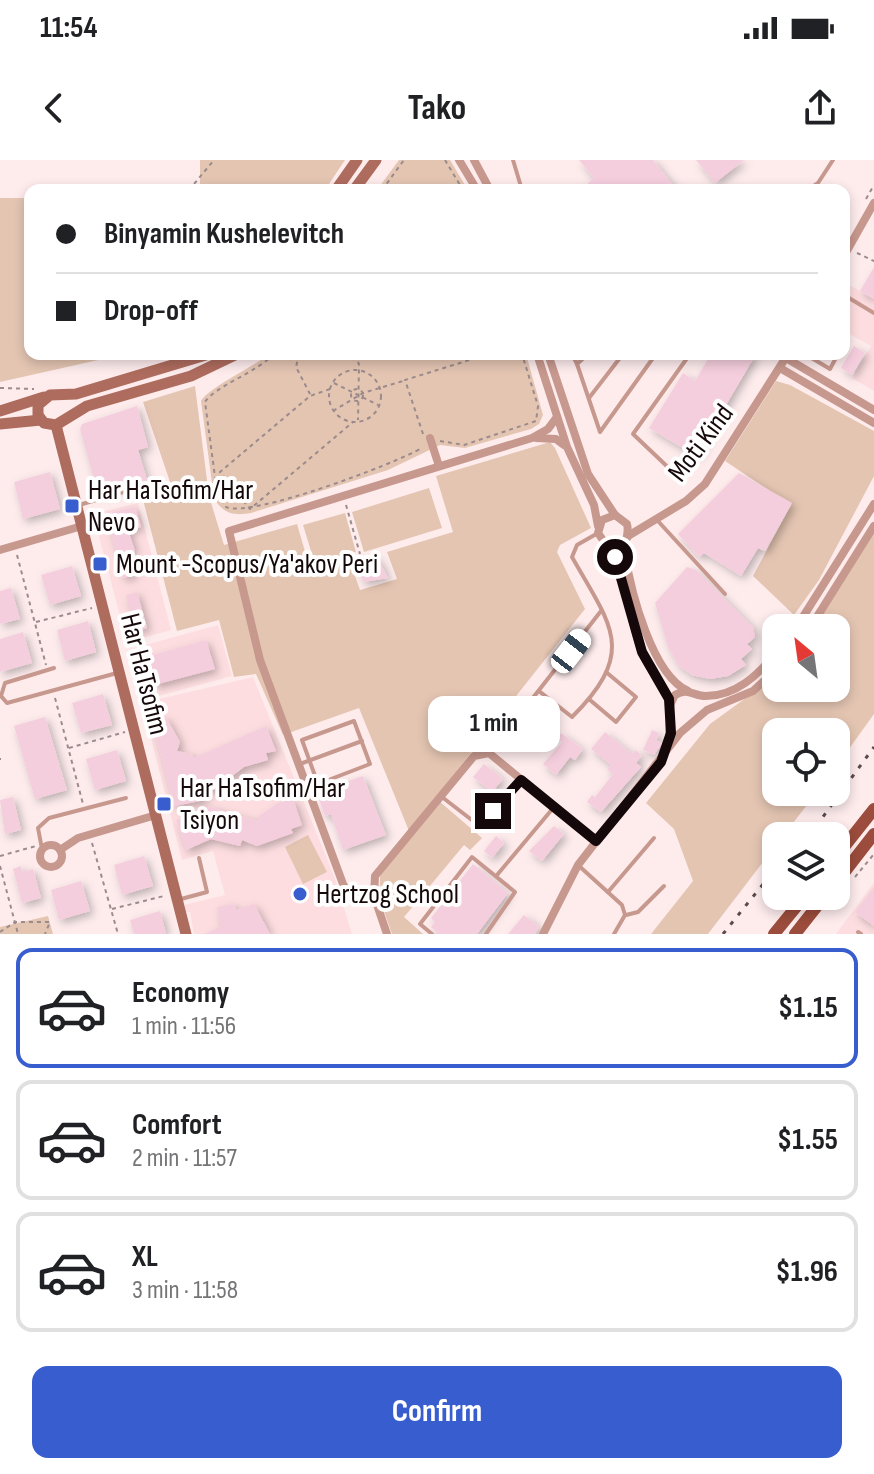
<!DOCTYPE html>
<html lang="en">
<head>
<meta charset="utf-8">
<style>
  body { margin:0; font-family:"Sofia Sans Condensed",sans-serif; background:#f6f6f6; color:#202124; height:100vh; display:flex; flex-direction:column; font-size:30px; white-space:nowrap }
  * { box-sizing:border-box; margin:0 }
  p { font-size:26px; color:#757577 }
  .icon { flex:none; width:44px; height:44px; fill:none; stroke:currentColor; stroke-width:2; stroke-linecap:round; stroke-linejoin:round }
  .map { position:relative; height:774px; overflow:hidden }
  .sheet { display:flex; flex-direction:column; background:#fff; flex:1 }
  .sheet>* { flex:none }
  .banner { position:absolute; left:24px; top:24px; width:826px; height:176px; border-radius:16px; box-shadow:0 4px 12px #0003; display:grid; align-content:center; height:176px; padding:0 32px; background:#fff }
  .needle { width:52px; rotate:331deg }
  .buttons { position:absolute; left:762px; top:454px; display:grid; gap:16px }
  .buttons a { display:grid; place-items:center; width:88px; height:88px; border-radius:16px; background:#fff; box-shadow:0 4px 12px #0003; font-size:40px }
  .end { position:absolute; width:36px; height:36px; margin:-18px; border:10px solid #15080a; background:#fff; box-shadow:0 0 0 4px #fff }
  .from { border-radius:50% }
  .bubble { position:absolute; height:56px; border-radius:16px; background:#fff; box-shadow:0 4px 12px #0003; font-size:26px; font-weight:700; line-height:56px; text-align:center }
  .car { position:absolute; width:24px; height:48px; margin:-24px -12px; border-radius:10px; box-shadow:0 0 6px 2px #0007; background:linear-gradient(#fff 24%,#345 0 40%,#fff 0 76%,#345 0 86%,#fff 0) }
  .banner b { display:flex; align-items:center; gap:28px; height:76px; font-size:30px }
  .banner b+b { border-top:2px solid #e0e0e0 }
  .banner i { width:20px; height:20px; background:#202124 }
  ul { padding:14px 0 0; list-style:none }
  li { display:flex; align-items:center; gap:24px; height:120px; margin:0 16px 12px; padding:0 16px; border:4px solid #e0e0e0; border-radius:16px }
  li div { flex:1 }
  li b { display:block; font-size:30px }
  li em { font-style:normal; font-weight:700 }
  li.active { border-color:#385dce }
  li>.icon { width:72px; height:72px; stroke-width:1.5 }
  .primary-button { display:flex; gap:16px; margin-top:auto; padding:16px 32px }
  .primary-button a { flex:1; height:92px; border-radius:16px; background:#385dce; color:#fff; font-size:32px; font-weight:700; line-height:92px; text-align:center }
  .status { display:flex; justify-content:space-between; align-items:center; height:56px; padding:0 40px; background:#fff; direction:ltr }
  .status svg { height:22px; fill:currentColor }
  header { display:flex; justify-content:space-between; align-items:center; height:104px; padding:0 32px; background:#fff; font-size:36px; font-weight:700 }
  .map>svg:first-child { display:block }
</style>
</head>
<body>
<div class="status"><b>11:54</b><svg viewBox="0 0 49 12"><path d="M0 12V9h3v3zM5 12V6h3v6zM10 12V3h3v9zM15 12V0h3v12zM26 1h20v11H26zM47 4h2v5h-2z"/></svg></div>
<header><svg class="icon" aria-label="back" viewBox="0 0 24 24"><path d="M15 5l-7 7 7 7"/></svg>Tako<svg class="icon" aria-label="share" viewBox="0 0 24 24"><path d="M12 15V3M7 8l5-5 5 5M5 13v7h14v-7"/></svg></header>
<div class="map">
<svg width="874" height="774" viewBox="0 0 874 774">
  <defs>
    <filter id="shadow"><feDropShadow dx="3.5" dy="3.5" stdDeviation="4" flood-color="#0004"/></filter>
  </defs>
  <rect width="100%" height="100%" fill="#feeced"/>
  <g fill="#fddde0">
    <path d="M844 122 874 139V231L852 218 871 186 844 171Z"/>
    <path d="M138 343 171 470 127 482 93 354Z"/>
    <path d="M218 465 232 516 140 541 127 490Z"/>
    <path d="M253 517 334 716 352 774H194L190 752H186L184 745 225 735 213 691 182 700 142 543Z"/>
    <path d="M874 723V774H836Z"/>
  </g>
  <g fill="#e4c5b2">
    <path d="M200 0H345L325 30H200Z"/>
    <path d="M399 0H450L468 30H377Z"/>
    <path d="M0 38H30V194H125L0 222Z"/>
    <path d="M269 194H526L543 255 539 264 531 269 465 288 440 285 388 310 251 353C234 356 223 354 214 338L201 241C208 228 253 207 269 194Z"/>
    <path d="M776 221 790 225 874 271V316L819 420 794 455 753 416 791 345 725 301Z"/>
    <path d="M195 226 209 336 224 385 297 364 311 412 350 402 360 430 397 419 387 392 453 372 436 316 550 282 555 288 591 368 560 385 557 392 585 449 409 671 359 548 283 575 256 514 234 517 219 460 177 471 141 332 171 325 143 242Z"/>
    <path d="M429 328 442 368 364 392 352 352Z"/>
    <path d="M345 353 356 392 315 404 303 365Z"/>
    <path d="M874 371V554L836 607V572H776V632H817L783 676H776V685L708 774H651L693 721 674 669 646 643 710 564 776 516V528H836V468H814Z"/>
    <path d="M439 641 482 678 470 690 464 685 404 757 423 774H392L380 740V716Z"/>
    <path d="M308 675 327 712 303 724 285 687Z"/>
    <path d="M48 756 53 774H0V767Z"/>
  </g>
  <g fill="#f5cede" filter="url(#shadow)">
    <path d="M579 0H653L677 30H588L585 26 594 18Z"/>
    <path d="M696 0H744L715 23Z"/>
    <path d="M874 107V139L860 131Z"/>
    <path d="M854 186 865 193 852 215 841 208Z"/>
    <path d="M711 194H756L696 296 649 268 683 213 695 221Z"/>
    <path d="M137 246 148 287 138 290 147 320 98 334 80 269 82 264Z"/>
    <path d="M50 312 60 349 23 359 14 322Z"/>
    <path d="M739 313 792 343 765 391 758 388 741 416 704 393 699 397 678 374Z"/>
    <path d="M135 347 141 367 128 370 135 391 129 393 134 415 123 418 106 354Z"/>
    <path d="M377 397 388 418 363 422 359 409 361 401Z"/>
    <path d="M72 406 81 436 50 445 41 415Z"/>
    <path d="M687 407 696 410 753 467 755 477 747 484 752 489 741 499 746 505 728 516 710 519 692 515 678 505 668 487 655 443Z"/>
    <path d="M11 428 20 459 0 464V431Z"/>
    <path d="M137 432 147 468 136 471 126 435Z"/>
    <path d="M88 461 96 492 65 501 57 470Z"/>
    <path d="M23 472 32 503 0 512V479Z"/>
    <path d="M206 480 215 509 154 525 146 497Z"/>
    <path d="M103 534 112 565 81 573 72 543Z"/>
    <path d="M45 557 67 630 35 639 14 566Z"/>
    <path d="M166 557 180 582 177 591 191 594 194 598 266 566 276 591 266 593 268 600 244 607 215 629 203 632 205 640 174 646 152 561Z"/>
    <path d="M652 570 659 573 656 580 662 583 654 595 643 590Z"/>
    <path d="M605 572 632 594 635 590 642 595 636 603 641 607 601 652 587 642 592 635 595 637 613 614 607 609 611 605 591 589Z"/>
    <path d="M561 573 583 589 575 600 570 597 556 615 543 604 562 582 557 579Z"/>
    <path d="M117 590 126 621 95 630 86 599Z"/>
    <path d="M484 604 503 619 492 632 473 617Z"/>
    <path d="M363 616 386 675 343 690 331 654 325 656 319 639 342 631 339 624Z"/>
    <path d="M13 637 21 670 5 674 0 640Z"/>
    <path d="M293 639 302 665 291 669 293 673 257 686 242 680 240 686 211 679 186 690 176 660 210 647 258 661 259 656 278 643Z"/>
    <path d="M554 666 564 674 542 701 529 691Z"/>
    <path d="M496 676 504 683 492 698 484 691Z"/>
    <path d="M144 696 153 726 122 735 114 705Z"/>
    <path d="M473 704 508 733 477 774H439L431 767 435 762 431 758Z"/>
    <path d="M21 706 22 712 33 709 41 738 22 743 13 709Z"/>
    <path d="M81 721 90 751 59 760 51 730Z"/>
    <path d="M874 727V766L855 752Z"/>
    <path d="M234 744 236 750 254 744 270 774H204L221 767 217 747Z"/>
    <path d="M160 751 166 774H134L130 760Z"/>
    <path d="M524 755 539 767 535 774H508Z"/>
  </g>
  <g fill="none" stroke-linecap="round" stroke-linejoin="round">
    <g stroke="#9b8b8c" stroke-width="2" stroke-dasharray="4 4" stroke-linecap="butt">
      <path d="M445 0 463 30"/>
      <path d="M189 30 214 0"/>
      <path d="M382 30 404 0"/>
      <path d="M866 39 874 25"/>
      <path d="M857 93 874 101"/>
      <path d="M274 194C257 212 214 227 205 242L217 332 226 347C252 358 394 304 422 288"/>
      <path d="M299 194 296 207 310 234"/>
      <path d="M356 194 359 205 358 260"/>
      <circle cx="355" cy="236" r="26"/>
      <path d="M334 223 378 245"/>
      <path d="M0 228 34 229"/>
      <circle cx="357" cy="235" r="6"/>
      <path d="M330 229 310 236 220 312 250 349 353 262"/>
      <path d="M333 251 363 233 403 221"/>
      <path d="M423 274 405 220 489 194"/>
      <path d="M440 281 464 285 536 261 538 246 522 194"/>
      <path d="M346 345 360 394"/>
      <path d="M17 395 46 505"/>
      <path d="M36 462 92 448"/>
      <path d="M55 538 83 644"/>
      <path d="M69 588 125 572"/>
      <path d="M0 598V600"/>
      <path d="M92 683 118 774"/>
      <path d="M0 696 36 686"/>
      <path d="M0 706 18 774"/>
      <path d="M855 717 874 694"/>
      <path d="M835 742 843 731"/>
      <path d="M112 749 164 736"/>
      <path d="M0 772 15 762H50L45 774"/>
    </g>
    <g stroke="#c7988e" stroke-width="4">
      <path d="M513 0 522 30"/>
      <path d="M745 30H752"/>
      <path d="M808 30 818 23 833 0"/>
      <path d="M844 135 874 153"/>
      <path d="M844 181V184"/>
      <path d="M572 194 577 204 588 194"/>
      <path d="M812 194 810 197 830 209 838 194"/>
      <path d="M577 204 600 272 653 198 650 194"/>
      <path d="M589 238 623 194"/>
      <path d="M673 312 633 274 690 194"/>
      <path d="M79 345 150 324"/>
      <path d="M657 360 725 434"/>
      <path d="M54 508 5 523 1 536 7 543 117 513"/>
      <path d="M539 531 572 557C638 491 611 466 572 397L577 385 598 373"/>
      <path d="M590 540 616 562 636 537 606 512"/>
      <path d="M521 553 601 451"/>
      <path d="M354 561 370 604 318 624 302 580Z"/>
      <path d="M300 604 362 581"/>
      <path d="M442 637 477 664 489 656 520 620"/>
      <path d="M42 689 38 668 49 658 126 638"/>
      <path d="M578 705 622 745 625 755 614 774"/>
      <path d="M497 715 554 647"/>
      <path d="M608 732 654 678"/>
      <path d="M181 739 207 732 199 698"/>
      <path d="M626 755 638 752 664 726"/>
      <path d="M858 772 861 774"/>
      <path d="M432 774 420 764 472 697 515 732 486 774"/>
    </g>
    <g stroke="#c7988e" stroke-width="8">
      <path d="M459 0 477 30"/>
      <path d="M474 0 490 30"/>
      <path d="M844 96 874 43"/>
      <path d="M537 194 567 287 594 345 598 366"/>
      <path d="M548 194 588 314 615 355"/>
      <path d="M786 198 874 250"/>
      <path d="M780 208 874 263"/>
      <path d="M430 278 439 306"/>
      <path d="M536 278 556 279 564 285"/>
      <path d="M628 376 686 341 705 324 788 194"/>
      <path d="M627 378 617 385 605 383 598 373 602 360 615 355 627 364C630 375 623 383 625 394 631 432 652 515 688 531"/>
      <path d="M605 384C630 415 628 462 644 497 652 514 669 529 670 548"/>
      <path d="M0 390 82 366"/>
      <path d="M796 468 874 344"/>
      <path d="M810 468 874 366"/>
      <path d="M669 586 670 545 675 535C688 527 693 536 706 536 736 536 758 515 776 493"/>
      <circle cx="51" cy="696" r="11"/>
      <path d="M60 690 78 678 156 655"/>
      <path d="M375 741 351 737 343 724 260 500 229 371 532 278 548 269 557 257"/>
      <path d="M387 774 374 736 375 716 474 596 489 593 596 681"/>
      <path d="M543 774 578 705 680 573 707 550 753 531 776 510"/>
    </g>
    <g stroke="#ae6c5e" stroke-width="11">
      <path d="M336 30 357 0"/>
      <path d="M354 30 376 0"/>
      <path d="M209 194 76 234 50 235 38 245V255L44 263 56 265 87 246 191 216 237 194"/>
      <path d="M0 251 44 237"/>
      <path d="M0 264 41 260"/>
      <path d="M56 265 186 774"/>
    </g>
    <g stroke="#9b4c3c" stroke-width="12">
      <path d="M836 697 874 649"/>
      <path d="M836 723 874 674"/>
      <path d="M774 774 805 736"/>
      <path d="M795 774 825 736"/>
    </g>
    <g stroke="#594a4c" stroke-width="3" stroke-dasharray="4 8" stroke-linecap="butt">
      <path d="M809 676 874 587"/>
      <path d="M723 774 776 708"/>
    </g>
  </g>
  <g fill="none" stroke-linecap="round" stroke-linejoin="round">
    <path stroke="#15080a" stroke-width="10" d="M493 651 521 620 596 681 661 602 671 573 669 539 642 492 615 397"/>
  </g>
  <g fill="#385dce" stroke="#fefefe" stroke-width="3">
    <rect x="64" y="338" width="16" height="16" rx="4"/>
    <rect x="92" y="396" width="16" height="16" rx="4"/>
    <rect x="156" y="636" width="16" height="16" rx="4"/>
    <circle cx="300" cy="734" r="8"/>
  </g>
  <g text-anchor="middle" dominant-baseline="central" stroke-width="8" stroke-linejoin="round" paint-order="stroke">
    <g font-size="28" fill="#15080a" stroke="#fefefe">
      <text transform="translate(701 283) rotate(-53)">Moti Kind</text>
      <text transform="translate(144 514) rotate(76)">Har HaTsofim</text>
    </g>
    <g font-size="28" fill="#15080a" stroke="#fefefe" text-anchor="start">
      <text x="88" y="330">Har HaTsofim/Har<tspan x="88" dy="32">Nevo</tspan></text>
      <text x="116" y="404">Mount -Scopus/Ya'akov Peri</text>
      <text x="180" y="628">Har HaTsofim/Har<tspan x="180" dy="32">Tsiyon</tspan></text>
      <text x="316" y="734">Hertzog School</text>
    </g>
  </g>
</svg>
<div class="buttons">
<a><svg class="needle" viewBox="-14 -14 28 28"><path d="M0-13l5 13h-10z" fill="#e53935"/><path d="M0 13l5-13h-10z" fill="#757577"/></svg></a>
<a><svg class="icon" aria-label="locate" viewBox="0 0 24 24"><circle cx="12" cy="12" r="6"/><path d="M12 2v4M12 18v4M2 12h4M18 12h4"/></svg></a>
<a><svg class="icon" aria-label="layers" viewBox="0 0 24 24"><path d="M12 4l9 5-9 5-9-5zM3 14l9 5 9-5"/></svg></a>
</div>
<i class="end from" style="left:615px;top:397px"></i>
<i class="end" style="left:493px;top:651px"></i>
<div class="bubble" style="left:428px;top:536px;width:132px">1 min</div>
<i class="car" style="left:571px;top:491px;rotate:38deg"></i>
<div class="banner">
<b><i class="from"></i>Binyamin Kushelevitch</b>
<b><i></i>Drop-off</b>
</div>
</div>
<section class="sheet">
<ul>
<li class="active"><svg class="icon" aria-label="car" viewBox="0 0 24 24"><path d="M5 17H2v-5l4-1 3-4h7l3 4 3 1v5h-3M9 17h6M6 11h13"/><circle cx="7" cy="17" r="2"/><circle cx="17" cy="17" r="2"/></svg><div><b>Economy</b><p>1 min · 11:56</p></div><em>$1.15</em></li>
<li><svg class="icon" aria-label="car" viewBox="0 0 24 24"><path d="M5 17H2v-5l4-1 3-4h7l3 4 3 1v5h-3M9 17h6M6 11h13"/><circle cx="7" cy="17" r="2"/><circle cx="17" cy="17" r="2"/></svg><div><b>Comfort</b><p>2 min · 11:57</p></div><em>$1.55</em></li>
<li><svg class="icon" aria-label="car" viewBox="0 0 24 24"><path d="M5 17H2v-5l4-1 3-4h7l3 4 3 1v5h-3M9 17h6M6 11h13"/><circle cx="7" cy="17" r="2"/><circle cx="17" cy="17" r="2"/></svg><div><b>XL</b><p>3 min · 11:58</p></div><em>$1.96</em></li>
</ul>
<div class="primary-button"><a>Confirm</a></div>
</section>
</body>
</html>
